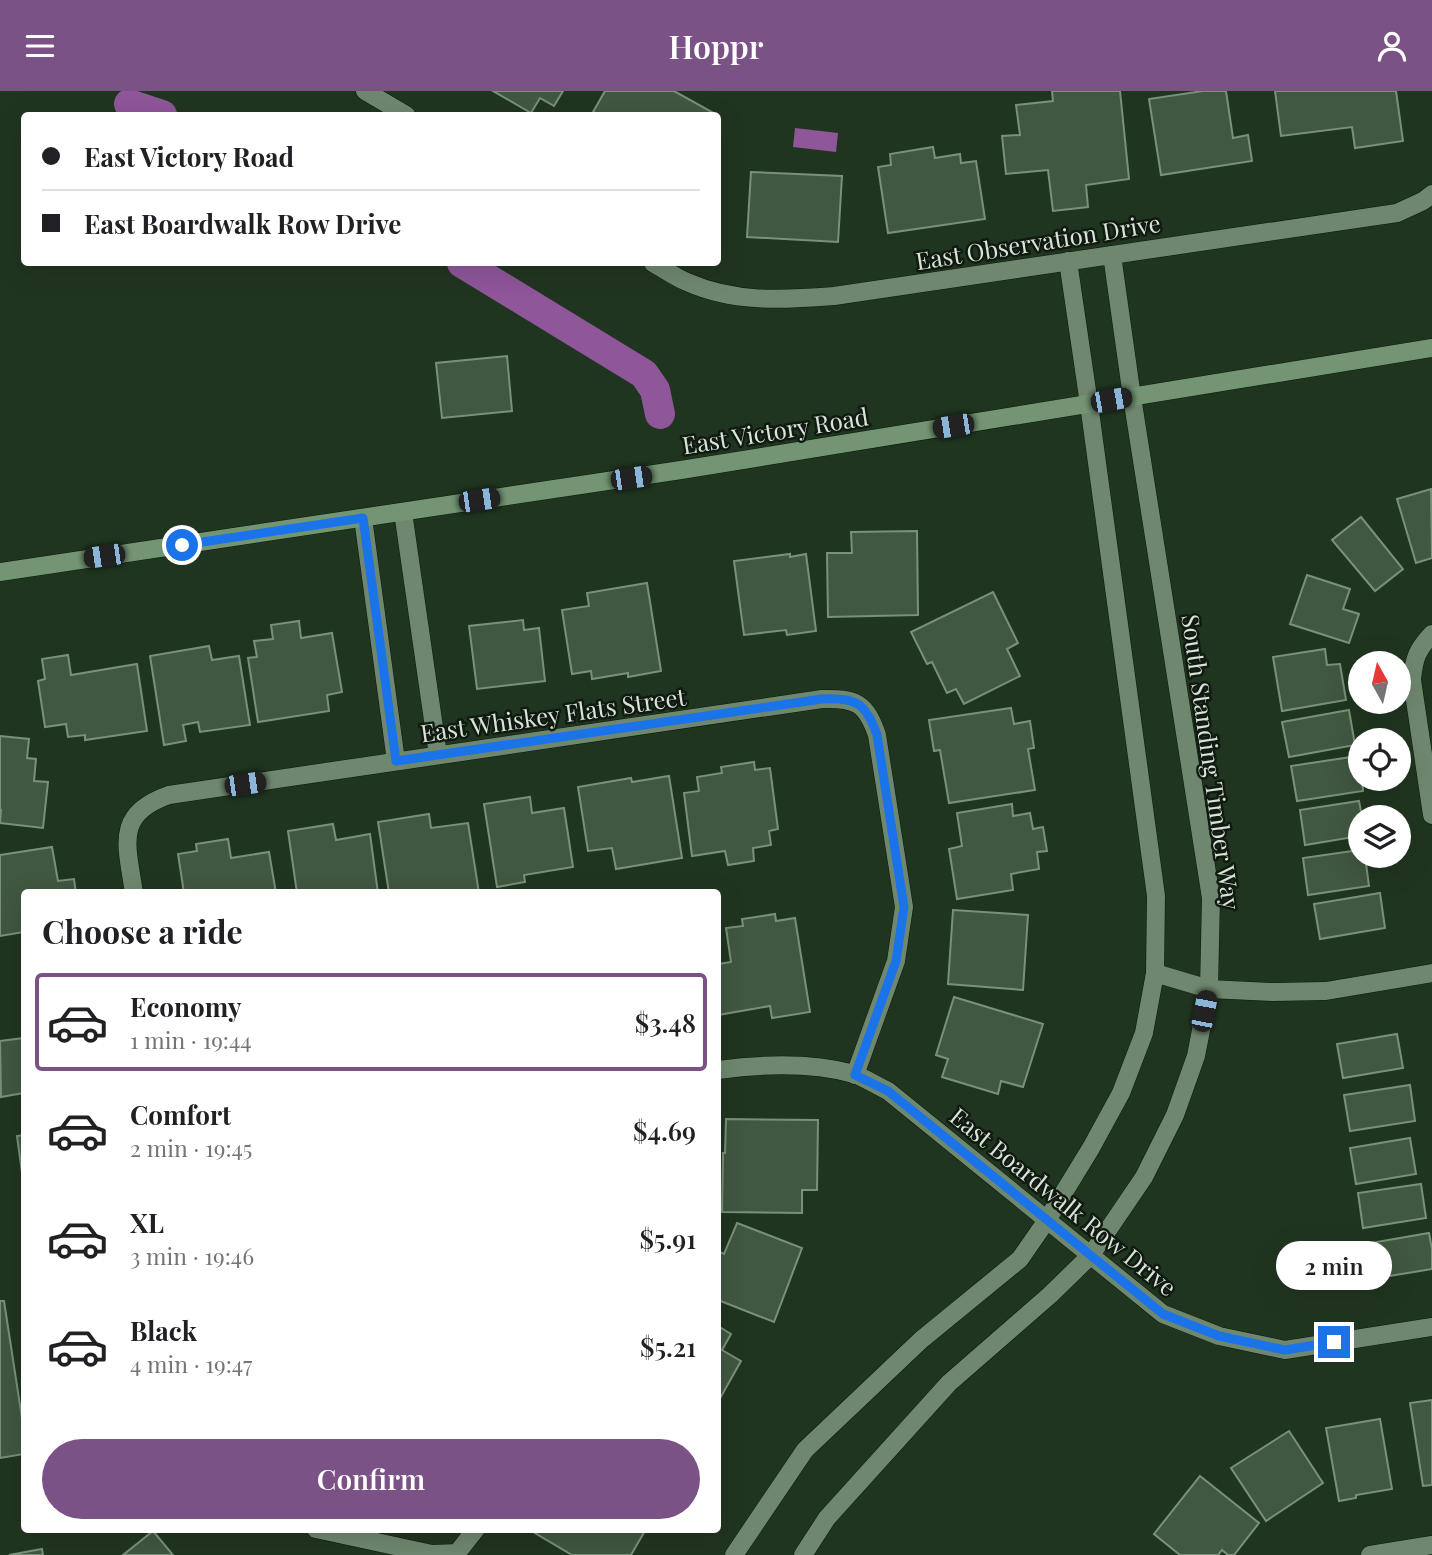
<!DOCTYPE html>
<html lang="en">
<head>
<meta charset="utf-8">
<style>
  body { margin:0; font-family:"Playfair Display",serif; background:#f6f6f6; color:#202124; height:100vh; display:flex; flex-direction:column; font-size:26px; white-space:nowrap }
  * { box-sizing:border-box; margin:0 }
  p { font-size:23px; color:#757577 }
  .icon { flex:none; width:38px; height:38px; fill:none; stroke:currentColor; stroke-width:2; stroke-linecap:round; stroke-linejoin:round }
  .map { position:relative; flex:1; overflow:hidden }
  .details { position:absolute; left:21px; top:798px; width:700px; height:644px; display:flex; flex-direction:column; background:#fff; border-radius:7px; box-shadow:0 7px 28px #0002 }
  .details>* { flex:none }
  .top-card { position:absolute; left:21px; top:21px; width:700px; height:154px; border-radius:7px; box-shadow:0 7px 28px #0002; display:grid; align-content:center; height:154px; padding:0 21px; background:#fff }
  .needle { width:46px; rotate:352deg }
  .tools { position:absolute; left:1348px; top:560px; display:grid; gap:14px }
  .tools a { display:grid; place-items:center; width:63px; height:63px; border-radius:50%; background:#fff; box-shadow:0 7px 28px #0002; font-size:35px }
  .end { position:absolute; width:32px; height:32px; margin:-16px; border:9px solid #1a73e8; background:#fff; box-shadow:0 0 0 4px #fff }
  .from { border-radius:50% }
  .bubble { position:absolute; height:49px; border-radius:24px; background:#fff; box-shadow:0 7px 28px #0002; font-size:23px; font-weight:600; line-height:49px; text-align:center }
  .car { position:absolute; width:21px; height:42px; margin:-21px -10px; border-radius:9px; box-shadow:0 0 5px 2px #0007; background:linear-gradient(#222 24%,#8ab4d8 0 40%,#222 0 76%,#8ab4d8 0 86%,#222 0) }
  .top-card b { display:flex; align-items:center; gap:24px; height:66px; font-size:26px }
  .top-card b+b { border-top:2px solid #e0e0e0 }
  .top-card i { width:18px; height:18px; background:#202124 }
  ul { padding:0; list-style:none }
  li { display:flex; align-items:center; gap:21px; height:98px; margin:0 14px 10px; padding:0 7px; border:4px solid transparent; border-radius:7px }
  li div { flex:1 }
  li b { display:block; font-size:26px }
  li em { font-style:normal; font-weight:600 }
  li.current { border-color:#7b5285 }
  li>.icon { width:63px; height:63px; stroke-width:1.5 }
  h2 { padding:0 21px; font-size:32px; line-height:84px }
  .action { display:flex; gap:14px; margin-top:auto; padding:14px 21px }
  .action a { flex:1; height:80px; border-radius:42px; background:#7b5285; color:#fff; font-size:28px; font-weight:600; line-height:80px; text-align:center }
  header { display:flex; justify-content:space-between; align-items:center; height:91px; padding:0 21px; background:#7b5285; color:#fff; font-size:32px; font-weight:600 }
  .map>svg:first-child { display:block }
</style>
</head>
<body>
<header><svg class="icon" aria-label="menu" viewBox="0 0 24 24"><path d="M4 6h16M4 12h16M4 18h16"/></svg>Hoppr<svg class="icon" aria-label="person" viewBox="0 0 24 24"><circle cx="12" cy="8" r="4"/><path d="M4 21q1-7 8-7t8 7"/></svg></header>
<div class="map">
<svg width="1432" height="1464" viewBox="0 0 1432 1464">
  <rect width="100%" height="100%" fill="#203520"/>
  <path fill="#8f5699" d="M795 37 838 42 836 61 793 56Z"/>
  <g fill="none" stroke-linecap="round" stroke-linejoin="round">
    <g stroke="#8f5699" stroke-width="30">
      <path d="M129 13 162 24"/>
      <path d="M462 172 644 283 655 299 660 323"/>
    </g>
  </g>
  <g fill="#405740" stroke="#789178" stroke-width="2">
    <path d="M493 0H563L554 15 540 7 531 22Z"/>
    <path d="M605 0H674L712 21 710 24H600L593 21Z"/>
    <path d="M1052 0H1120L1129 88 1086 94 1088 116 1053 120 1048 79 1006 83 1002 45 1020 44 1016 14 1053 10Z"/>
    <path d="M1203 0H1226L1233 47 1248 44 1252 70 1161 84 1149 8Z"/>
    <path d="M1275 0H1396L1403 50 1355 57 1352 36 1281 45Z"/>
    <path d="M933 56 935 67 960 63 961 72 976 70 985 128 888 142 878 76 891 74 890 63Z"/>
    <path d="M751 81 842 85 838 151 747 146Z"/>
    <path d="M507 265 512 320 442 327 436 272Z"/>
    <path d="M1431 398 1432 467 1416 472 1397 408Z"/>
    <path d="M1361 426 1403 478 1375 500 1332 449Z"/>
    <path d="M917 440 918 524 828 526 827 462H852L851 441Z"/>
    <path d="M790 463V466L806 463 816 540 787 544 786 539 744 544 734 470Z"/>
    <path d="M1307 484 1350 498 1343 518 1359 523 1349 552 1290 533Z"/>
    <path d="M647 492 661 580 628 586V582L592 588 591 580 572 583 562 519 589 515 587 502Z"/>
    <path d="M993 501 1018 552 1007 558 1020 585 964 613 956 598 947 602 932 571 927 573 911 541Z"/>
    <path d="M523 529 524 539 539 537 545 590 477 598 469 535Z"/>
    <path d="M299 530 301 547 332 542 342 601 327 604 329 620 258 631 248 567 257 566 254 550 273 548 271 534Z"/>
    <path d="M209 555 212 569 239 565 250 634 200 641 198 631 183 634 186 650 164 654 150 565Z"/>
    <path d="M1325 558 1327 574 1340 573 1346 609 1282 620 1273 566Z"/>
    <path d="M68 564 71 584 137 573 147 640 85 649V644L68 646 66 633 45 636 38 590 45 588 42 568Z"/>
    <path d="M1011 617 1014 633 1030 630 1034 657 1028 658 1035 699 949 712 940 659 934 660 929 629Z"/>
    <path d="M1349 619 1355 654 1289 666 1282 631Z"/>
    <path d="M0 645 29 648 27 667 36 668 34 690 48 691 43 737 0 732 1 719H0Z"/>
    <path d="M1358 665 1360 688H1362L1363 700 1297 710 1291 675Z"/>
    <path d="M754 671 755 679 770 677 778 738 769 740 771 754 753 757 754 770 728 774 725 760 692 765 684 702 699 700 697 686 722 682 721 676Z"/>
    <path d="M669 685 682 767 616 778 612 757 588 760 578 696 631 687 632 691Z"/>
    <path d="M530 706 532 722 564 717 573 776 524 784 525 791 497 796 484 713Z"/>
    <path d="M1359 710 1362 726H1360V745L1305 754 1300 719Z"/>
    <path d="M1012 713 1013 725 1030 722 1033 738 1043 736 1047 760 1037 761 1039 778 1011 783 1013 799 957 808 949 758 962 755 957 722Z"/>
    <path d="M429 723 431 737 468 732 479 802H389L378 731Z"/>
    <path d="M333 733 336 749 370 743 378 802H297L288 740Z"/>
    <path d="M228 748 231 767 269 761 276 802H184L178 763 197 760 196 753Z"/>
    <path d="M52 756 58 790 74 788 76 802H24V841L0 845V764Z"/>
    <path d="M1360 759V765H1365L1369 795 1308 804 1303 767Z"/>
    <path d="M1380 802 1385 837 1320 848 1314 813Z"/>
    <path d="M953 819 1028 824 1023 899 948 893Z"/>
    <path d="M775 823 776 830 795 827 810 921 772 927 770 915 718 924V873L731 871 726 837 743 835 742 828Z"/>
    <path d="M954 906 1043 933 1023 996 1001 990 998 1003 942 986 948 968 936 964Z"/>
    <path d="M1397 943 1403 977 1343 987 1337 953Z"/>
    <path d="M24 947V1002L1 1006 0 950Z"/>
    <path d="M1410 994 1415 1030 1350 1040 1344 1004Z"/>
    <path d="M726 1028 818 1029 817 1099H802V1122L722 1121 723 1062H725Z"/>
    <path d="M24 1044V1096L17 1045Z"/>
    <path d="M1410 1047 1416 1083 1356 1093 1350 1057Z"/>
    <path d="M1421 1093 1426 1127 1363 1137 1358 1102Z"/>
    <path d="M737 1132 802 1157 774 1231 718 1209V1160L724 1163Z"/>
    <path d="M1429 1142 1432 1158V1178L1371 1188 1365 1153Z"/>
    <path d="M0 1210H4L24 1340V1363L0 1367Z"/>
    <path d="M718 1235 731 1243 722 1259 741 1270 718 1311Z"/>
    <path d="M1432 1309V1394L1423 1395 1410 1312Z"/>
    <path d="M1380 1328 1392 1398 1356 1404V1407L1339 1410 1326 1337Z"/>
    <path d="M1289 1340 1323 1392 1266 1430 1231 1377Z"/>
    <path d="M1200 1385 1259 1432 1234 1464H1228L1222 1459 1218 1464H1180L1154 1443Z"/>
    <path d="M537 1438H646L631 1464H572L535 1442Z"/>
    <path d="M153 1440 173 1464H123Z"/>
    <path d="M42 1458 43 1464H9Z"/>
  </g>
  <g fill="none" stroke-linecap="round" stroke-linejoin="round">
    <g stroke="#081c09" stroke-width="19">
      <g id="minor">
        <path d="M365 0 406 24"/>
        <path d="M1112 164 1132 306"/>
        <path d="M1068 170 1089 313"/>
        <path d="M653 172C664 178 675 186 687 191 734 212 783 209 834 205L1397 122 1423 110 1432 103"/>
        <path d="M403 421 438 664"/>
        <path d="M363 427 396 670"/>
        <path d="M1432 543C1417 559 1414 567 1412 589L1432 724"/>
        <path d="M134 802C127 754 114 723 169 704L822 608C856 607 866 612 877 644L904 816 896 870 855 984"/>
        <path d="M1155 882 1209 898 1273 901 1326 900 1432 882"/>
        <path d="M718 979C762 973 810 971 854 983 865 987 877 995 888 1000L1163 1223 1219 1245 1285 1259 1432 1236"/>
        <path d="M316 1438 432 1463 457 1462 476 1438"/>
        <path d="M1370 1464 1432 1454"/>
      </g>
    </g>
    <g stroke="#081c09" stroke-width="19">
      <g id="tertiary">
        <path d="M734 1464 805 1359 921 1249 1020 1168 1047 1129 1091 1057 1121 1002 1144 942 1155 882 1156 805 1089 313"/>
        <path d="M803 1464 827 1427 949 1292 1050 1204 1091 1164 1144 1086 1175 1024 1196 965 1209 898 1211 807 1132 306"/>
      </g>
    </g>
    <g stroke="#081c09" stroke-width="19">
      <path id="secondary" d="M0 481 681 379 1432 257"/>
    </g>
    <use href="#minor" stroke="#6f876f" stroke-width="18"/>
    <use href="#tertiary" stroke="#6f876f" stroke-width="18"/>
    <use href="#secondary" stroke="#739573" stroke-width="18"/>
  </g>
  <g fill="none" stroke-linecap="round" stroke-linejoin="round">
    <path stroke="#1a73e8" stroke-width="9" d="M182 454 363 427 396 670 822 608C856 606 866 612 877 644L904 816 896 870 855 984 888 1000 1163 1223 1219 1245 1285 1259 1334 1251"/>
  </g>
  <g text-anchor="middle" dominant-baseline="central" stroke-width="5" stroke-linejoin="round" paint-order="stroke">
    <g font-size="24" fill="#d7e4d7" stroke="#101a10">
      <text transform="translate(1038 150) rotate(-9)">East Observation Drive</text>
      <text transform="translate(775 339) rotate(-9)">East Victory Road</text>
      <text transform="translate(553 623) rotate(-8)">East Whiskey Flats Street</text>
      <text transform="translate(1212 671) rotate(82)">South Standing Timber Way</text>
      <text transform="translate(1064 1110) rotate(39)">East Boardwalk Row Drive</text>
    </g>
  </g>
</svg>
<div class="tools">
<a><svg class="needle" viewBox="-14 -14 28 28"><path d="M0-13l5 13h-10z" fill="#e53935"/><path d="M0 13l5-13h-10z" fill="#757577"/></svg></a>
<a><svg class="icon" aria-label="locate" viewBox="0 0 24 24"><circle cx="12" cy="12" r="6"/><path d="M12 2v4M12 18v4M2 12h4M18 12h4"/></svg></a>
<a><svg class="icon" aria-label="layers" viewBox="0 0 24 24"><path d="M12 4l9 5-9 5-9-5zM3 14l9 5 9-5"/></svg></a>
</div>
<i class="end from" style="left:182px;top:454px"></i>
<i class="end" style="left:1334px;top:1251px"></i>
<div class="bubble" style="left:1276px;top:1150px;width:116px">2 min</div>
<i class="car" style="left:1111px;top:309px;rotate:80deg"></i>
<i class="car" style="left:953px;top:335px;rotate:261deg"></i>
<i class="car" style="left:631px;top:387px;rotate:82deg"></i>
<i class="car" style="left:479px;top:409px;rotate:82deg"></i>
<i class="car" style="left:104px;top:465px;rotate:262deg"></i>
<i class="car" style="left:245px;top:693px;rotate:82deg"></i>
<i class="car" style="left:1204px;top:920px;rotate:11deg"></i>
<div class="top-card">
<b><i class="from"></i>East Victory Road</b>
<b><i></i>East Boardwalk Row Drive</b>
</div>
<section class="details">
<h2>Choose a ride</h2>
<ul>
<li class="current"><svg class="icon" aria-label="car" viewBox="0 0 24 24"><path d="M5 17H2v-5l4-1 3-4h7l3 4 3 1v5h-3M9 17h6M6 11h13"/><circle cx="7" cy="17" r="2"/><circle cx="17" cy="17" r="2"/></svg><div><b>Economy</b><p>1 min · 19:44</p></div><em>$3.48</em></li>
<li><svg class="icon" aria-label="car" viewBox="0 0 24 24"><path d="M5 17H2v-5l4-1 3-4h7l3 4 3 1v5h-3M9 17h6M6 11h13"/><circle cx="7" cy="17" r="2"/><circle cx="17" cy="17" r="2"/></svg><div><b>Comfort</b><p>2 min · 19:45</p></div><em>$4.69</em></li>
<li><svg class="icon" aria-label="car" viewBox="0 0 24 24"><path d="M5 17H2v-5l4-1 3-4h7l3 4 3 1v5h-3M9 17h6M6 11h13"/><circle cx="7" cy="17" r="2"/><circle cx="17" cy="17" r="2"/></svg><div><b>XL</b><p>3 min · 19:46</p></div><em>$5.91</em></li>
<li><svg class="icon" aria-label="car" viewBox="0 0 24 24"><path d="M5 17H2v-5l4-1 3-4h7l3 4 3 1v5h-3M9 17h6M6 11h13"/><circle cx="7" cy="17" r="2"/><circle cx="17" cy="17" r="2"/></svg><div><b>Black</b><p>4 min · 19:47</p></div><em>$5.21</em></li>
</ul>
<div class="action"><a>Confirm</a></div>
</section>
</div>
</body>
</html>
